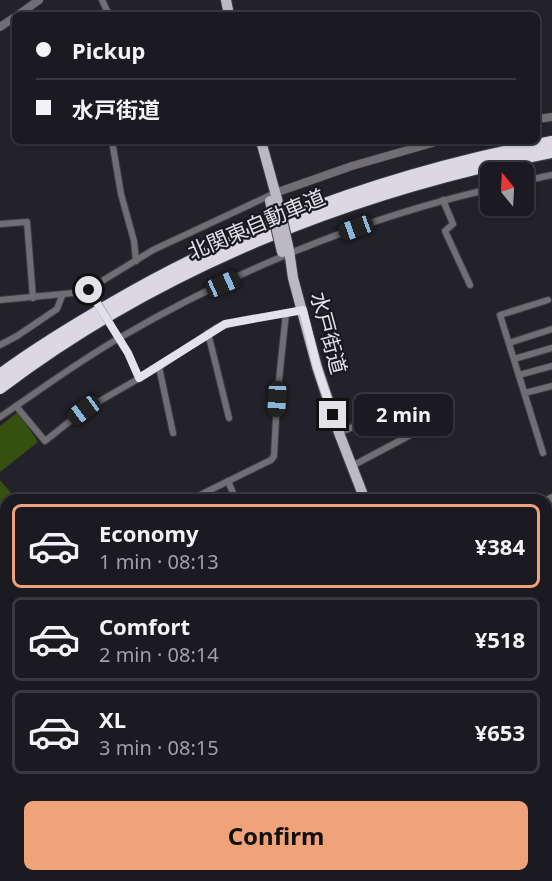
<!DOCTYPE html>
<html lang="en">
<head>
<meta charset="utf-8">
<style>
  body { margin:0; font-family:"Noto Sans","Noto Sans JP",sans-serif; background:#232329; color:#f1f3f6; height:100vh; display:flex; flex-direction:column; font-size:22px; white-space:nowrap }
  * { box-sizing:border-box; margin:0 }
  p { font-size:20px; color:#9fa1a5 }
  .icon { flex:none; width:33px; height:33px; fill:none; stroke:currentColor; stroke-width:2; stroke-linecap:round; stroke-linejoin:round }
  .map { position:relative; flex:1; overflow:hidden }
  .side { position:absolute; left:0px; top:494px; width:552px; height:388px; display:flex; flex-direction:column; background:#1a1a20; border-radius:18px 18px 0 0; box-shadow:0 2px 4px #0004,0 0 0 2px #38383e }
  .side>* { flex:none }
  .hud { position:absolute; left:12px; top:12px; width:528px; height:132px; border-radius:9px; box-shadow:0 2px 4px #0004,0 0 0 2px #38383e; display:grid; align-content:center; height:132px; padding:0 24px; background:#1a1a20 }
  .needle { width:39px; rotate:342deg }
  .buttons { position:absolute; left:480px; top:162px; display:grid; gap:12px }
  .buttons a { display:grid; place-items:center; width:54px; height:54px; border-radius:9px; background:#1a1a20; box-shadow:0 2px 4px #0004,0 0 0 2px #38383e; font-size:30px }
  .end { position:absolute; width:27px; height:27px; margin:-14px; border:8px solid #e3e2e8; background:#111; box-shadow:0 0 0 3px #111 }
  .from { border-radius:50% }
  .bubble { position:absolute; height:42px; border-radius:9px; background:#1a1a20; box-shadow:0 2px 4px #0004,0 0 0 2px #38383e; font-size:20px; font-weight:700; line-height:42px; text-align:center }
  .car { position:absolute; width:18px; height:36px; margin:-18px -9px; border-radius:8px; box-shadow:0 0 4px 2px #0007; background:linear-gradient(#222 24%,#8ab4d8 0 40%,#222 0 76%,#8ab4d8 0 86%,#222 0) }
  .hud b { display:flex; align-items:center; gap:21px; height:57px; font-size:22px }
  .hud b+b { border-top:2px solid #38383e }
  .hud i { width:15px; height:15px; background:#f1f3f6 }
  ul { padding:10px 0 0; list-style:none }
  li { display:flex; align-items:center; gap:18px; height:84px; margin:0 12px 9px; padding:0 12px; border:3px solid #38383e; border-radius:9px }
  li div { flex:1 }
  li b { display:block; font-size:22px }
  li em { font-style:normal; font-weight:700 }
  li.selected { border-color:#f0a279 }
  li>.icon { width:54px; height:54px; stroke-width:1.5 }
  .cta { display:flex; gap:12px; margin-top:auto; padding:12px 24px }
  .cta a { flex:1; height:69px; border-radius:9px; background:#f0a279; color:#111; font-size:24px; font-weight:700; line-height:69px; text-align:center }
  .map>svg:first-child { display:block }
</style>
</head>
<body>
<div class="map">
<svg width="552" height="881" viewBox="0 0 552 881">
  <rect width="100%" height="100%" fill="#23222a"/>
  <g fill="#36510f">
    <path d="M18 412 38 442 0 472V426Z"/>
    <path d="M0 480 16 499 6 500V582L0 580Z"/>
  </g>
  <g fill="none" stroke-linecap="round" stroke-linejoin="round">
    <g stroke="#3e3d45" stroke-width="8">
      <g id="minor">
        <path d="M102 0 109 15"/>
        <path d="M112 141 121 194 134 241 136 261"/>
        <path d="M524 181 552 175"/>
        <path d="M443 200 453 224 445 231 470 285"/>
        <path d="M0 224 27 222 33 298"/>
        <path d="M0 300 84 292 153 250 275 193"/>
        <path d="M208 333 229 418"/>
        <path d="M116 335 128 353 139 378"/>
        <path d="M509 343 552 329"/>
        <path d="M0 345 17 336 57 309 62 296"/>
        <path d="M514 359 552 348"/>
        <path d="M159 367 173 433"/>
        <path d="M519 375 552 366"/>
        <path d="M525 393 552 386"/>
        <path d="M16 406 45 441 84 410 159 367 216 328 244 320 302 311"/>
        <path d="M0 417C40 390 79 361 121 337 234 271 363 218 490 189"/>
        <path d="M339 433 415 400"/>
        <path d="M543 453 500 315 548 300"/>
        <path d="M352 466 418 431"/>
        <path d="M228 481 236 500"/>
        <path d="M190 500 271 460 274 456 277 399 286 313"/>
        <path d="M546 604 552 595"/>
        <path d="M548 686 552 691"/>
        <path d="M546 734 552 728"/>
        <path d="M37 876V881"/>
        <path d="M67 876V881"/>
        <path d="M103 876V881"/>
        <path d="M138 876 139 881"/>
        <path d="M416 881 426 876"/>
      </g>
    </g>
    <g stroke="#3e3d45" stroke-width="9">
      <g id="tertiary">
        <path d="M18 15 39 0"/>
        <path d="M0 27 15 17"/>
        <path d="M537 119 552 117"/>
        <path d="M275 193 352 166 439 141"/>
        <path d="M546 501 552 498"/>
      </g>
    </g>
    <g stroke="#3e3d45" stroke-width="10">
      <path id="secondary" d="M536 876 540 881"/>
    </g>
    <g stroke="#3e3d45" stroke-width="12">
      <g id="primary">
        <path d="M226 0 229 15"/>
        <path d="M261 141 277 199"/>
        <path d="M289 250 293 278 317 367 339 433 365 500"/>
        <path d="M516 876 518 881"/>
      </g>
    </g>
    <g stroke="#3e3d45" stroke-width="14">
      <g id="motorway">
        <path d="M0 375C35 349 73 326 111 304 249 223 395 172 552 142"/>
        <path d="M0 388C161 266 355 190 552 152"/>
      </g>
    </g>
    <use href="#minor" stroke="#706e72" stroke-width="6"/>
    <use href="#tertiary" stroke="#706e72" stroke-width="8"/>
    <use href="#secondary" stroke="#9b989f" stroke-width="9"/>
    <use href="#primary" stroke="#bdb9c2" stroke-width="10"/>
    <use href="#motorway" stroke="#dcd8e2" stroke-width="12"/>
    <g stroke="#3e3d45" stroke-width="8" stroke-linecap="butt">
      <path id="minor-bridge" d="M92 294 116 334"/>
    </g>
    <g stroke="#3e3d45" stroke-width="12" stroke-linecap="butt">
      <g id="primary-bridge">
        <path d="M277 199 289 250"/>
        <path d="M270 201 282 252"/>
      </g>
    </g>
    <use href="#minor-bridge" stroke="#706e72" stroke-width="6"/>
    <use href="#primary-bridge" stroke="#bdb9c2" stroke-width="10"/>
  </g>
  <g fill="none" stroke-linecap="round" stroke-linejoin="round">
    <path stroke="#e3e2e8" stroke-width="8" d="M89 290 128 353 139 378 225 324 303 310 317 367 333 415"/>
  </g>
  <g text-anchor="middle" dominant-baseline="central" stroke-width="4.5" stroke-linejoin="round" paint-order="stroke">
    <g font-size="21" fill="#e3e2e8" stroke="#1a1820">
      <text transform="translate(256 224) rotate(-23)">北関東自動車道</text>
      <text transform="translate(329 333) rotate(75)">水戸街道</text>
    </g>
  </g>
</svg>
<div class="buttons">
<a><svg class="needle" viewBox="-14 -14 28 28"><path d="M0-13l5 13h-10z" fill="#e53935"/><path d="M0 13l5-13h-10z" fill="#9fa1a5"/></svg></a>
</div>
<i class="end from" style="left:89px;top:290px"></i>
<i class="end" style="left:333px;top:415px"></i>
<div class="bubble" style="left:354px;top:394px;width:99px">2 min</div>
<i class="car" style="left:356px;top:228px;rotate:250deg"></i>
<i class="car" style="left:223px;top:284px;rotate:66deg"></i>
<i class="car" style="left:277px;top:399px;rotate:183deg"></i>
<i class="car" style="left:84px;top:410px;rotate:234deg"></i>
<div class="hud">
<b><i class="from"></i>Pickup</b>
<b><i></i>水戸街道</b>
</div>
<section class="side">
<ul>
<li class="selected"><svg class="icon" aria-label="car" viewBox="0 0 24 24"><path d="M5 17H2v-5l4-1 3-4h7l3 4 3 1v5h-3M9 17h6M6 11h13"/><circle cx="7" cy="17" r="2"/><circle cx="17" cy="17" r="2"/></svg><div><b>Economy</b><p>1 min · 08:13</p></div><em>¥384</em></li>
<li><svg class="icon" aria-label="car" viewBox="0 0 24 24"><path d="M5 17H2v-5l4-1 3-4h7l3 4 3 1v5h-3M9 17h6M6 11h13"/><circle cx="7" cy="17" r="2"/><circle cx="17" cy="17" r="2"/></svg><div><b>Comfort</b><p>2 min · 08:14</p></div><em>¥518</em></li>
<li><svg class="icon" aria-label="car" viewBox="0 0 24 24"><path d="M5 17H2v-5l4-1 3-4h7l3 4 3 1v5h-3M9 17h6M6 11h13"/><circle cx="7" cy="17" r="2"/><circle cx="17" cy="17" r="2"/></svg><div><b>XL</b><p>3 min · 08:15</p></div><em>¥653</em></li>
</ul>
<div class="cta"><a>Confirm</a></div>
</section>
</div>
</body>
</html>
